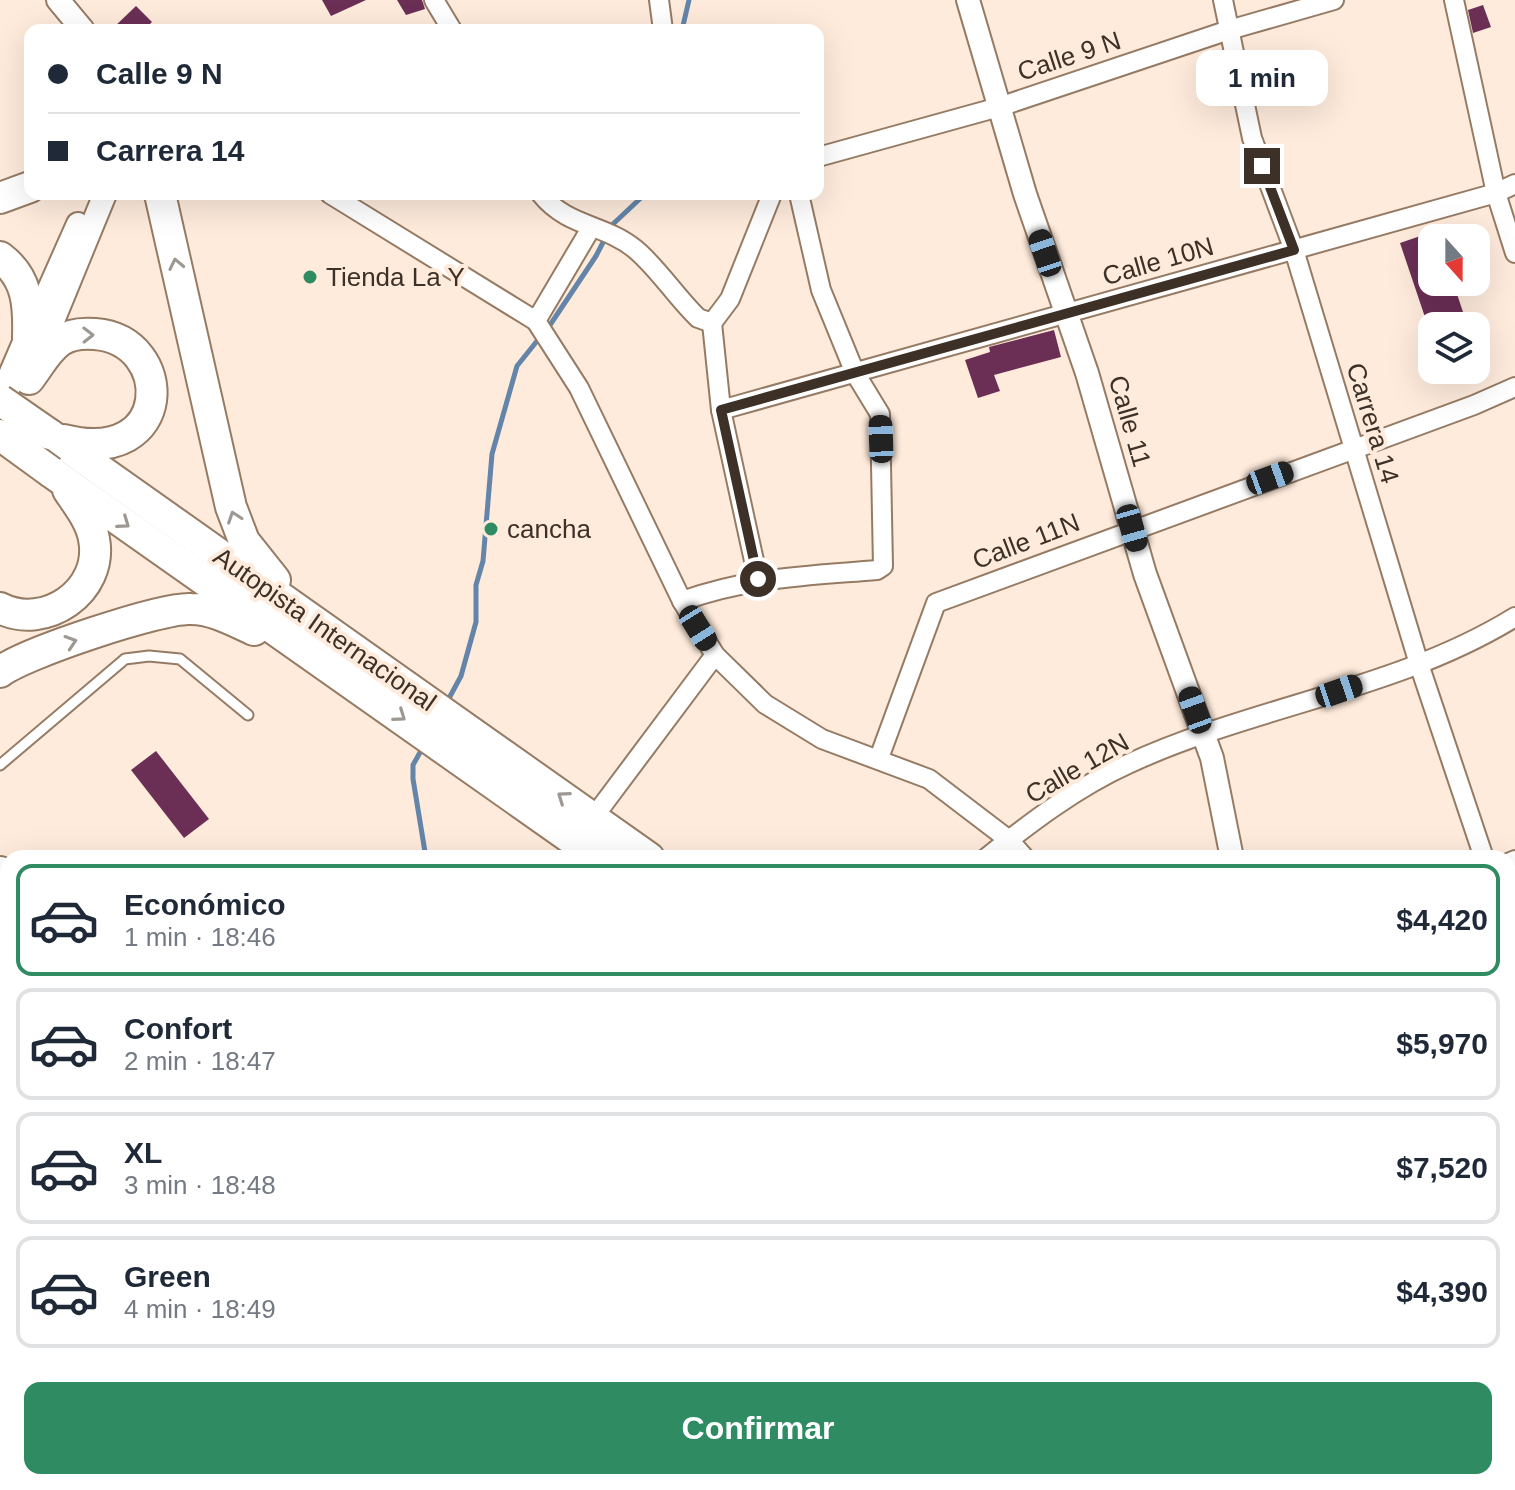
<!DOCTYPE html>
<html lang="es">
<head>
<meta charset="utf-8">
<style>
  body { margin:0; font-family:Helvetica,sans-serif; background:#f2f2f3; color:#1f2937; height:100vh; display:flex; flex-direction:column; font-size:30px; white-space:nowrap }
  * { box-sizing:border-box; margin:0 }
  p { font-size:26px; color:#747a83 }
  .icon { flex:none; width:44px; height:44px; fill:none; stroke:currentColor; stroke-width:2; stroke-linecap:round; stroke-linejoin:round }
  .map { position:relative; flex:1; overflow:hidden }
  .panel { position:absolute; left:0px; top:850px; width:1516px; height:640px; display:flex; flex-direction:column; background:#fff; border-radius:24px 24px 0 0; box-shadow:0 8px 32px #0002 }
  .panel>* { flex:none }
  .banner { position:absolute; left:24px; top:24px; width:800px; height:176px; border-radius:16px; box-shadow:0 8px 32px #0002; display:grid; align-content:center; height:176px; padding:0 24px; background:#fff }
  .needle { width:52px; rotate:159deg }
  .buttons { position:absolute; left:1418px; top:224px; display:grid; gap:16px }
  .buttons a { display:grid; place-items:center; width:72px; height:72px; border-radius:16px; background:#fff; box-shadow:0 8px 32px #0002; font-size:40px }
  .end { position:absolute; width:36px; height:36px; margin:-18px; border:10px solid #3c3027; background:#fff; box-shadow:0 0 0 4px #fff }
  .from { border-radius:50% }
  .bubble { position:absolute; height:56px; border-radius:16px; background:#fff; box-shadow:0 8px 32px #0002; font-size:26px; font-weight:800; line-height:56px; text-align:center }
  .car { position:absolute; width:24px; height:48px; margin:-24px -12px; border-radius:10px; box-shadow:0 0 6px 2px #0007; background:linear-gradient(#222 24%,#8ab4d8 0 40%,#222 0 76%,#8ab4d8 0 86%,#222 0) }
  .banner b { display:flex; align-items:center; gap:28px; height:76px; font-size:30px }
  .banner b+b { border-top:2px solid #e0e1e3 }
  .banner i { width:20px; height:20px; background:#1f2937 }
  ul { padding:14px 0 0; list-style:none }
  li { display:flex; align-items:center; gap:24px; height:112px; margin:0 16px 12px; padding:0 8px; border:4px solid #e0e1e3; border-radius:16px }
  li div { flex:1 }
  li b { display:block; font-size:30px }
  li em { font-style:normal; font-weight:800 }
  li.on { border-color:#2e8b62 }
  li>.icon { width:72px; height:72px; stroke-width:1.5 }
  .cta { display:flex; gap:16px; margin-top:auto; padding:16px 24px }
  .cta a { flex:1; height:92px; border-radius:16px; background:#2e8b62; color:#fff; font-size:32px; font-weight:800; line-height:92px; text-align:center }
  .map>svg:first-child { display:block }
</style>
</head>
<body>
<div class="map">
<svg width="1515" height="1490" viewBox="0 0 1515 1490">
  <rect width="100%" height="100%" fill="#feebdc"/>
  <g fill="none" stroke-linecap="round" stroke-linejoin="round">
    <g stroke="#6385a9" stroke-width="5">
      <path d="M682 30 689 0"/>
      <path d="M548 328 596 256 612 225 645 194"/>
      <path d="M447 702 461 676 476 622V585L483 561 492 454 517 366 541 336"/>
      <path d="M423 747 413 765V779L426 858"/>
      <path d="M694 1482 698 1490"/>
    </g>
  </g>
  <g fill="#6b2f56">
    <path d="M322 0H366L331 16Z"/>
    <path d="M397 0H422L425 9 406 15Z"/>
    <path d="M1483 5 1491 27 1473 33 1468 10Z"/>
    <path d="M136 6 152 22 144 30H111Z"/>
    <path d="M1432 232V282H1453L1465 318 1443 326H1428L1400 243Z"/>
    <path d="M1054 330 1061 357 994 375 1000 391 978 398 965 360 990 352 989 347Z"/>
    <path d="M156 751 209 819 184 838 131 770Z"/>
  </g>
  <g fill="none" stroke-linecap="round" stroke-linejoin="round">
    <g stroke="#967b64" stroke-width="13">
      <path id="service" d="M0 765 125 659 149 656 180 659 248 715"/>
    </g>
    <g stroke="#967b64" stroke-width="22">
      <g id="minor">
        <path d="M434 0 452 30"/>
        <path d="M659 0 663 30"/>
        <path d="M1223 0 1252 138 1294 250 1419 664 1484 858"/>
        <path d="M1454 0 1496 193 1515 253"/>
        <path d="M818 157 999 107 1229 30 1334 0"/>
        <path d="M330 194 536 321 579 388 682 601 715 655 765 704 822 739 929 779 1009 840 1025 858"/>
        <path d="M541 194C567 227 605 224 635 249 658 268 676 297 698 318L712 323"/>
        <path d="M536 321 591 228"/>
        <path d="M712 323 721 410 758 579"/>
        <path d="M712 323 730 299 772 194"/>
        <path d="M721 410 1496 193 1515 184"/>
        <path d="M682 601C750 577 805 576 877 570L883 566 880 414 855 373 821 290 799 194"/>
        <path d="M879 758 936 603 1474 405 1515 387"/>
        <path d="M593 818 715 655"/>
        <path d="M986 858C1030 823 1077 787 1128 764 1253 706 1397 690 1515 617"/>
        <path d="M1508 863 1515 860"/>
        <path d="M1508 929 1515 950"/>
        <path d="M0 945 8 956"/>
        <path d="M0 1044 8 1043"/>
        <path d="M1508 1299 1515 1287"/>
        <path d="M312 1482 338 1490"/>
        <path d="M1019 1490 1025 1482"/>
        <path d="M1186 1490 1199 1482"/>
      </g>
    </g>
    <g stroke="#967b64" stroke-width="26">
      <g id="tertiary">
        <path d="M58 0 83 30"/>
        <path d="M968 0 1025 194 1087 373 1145 574 1212 758 1232 858"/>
        <path d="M30 332 78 224"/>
        <path d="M39 355 105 194"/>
        <path d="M1508 1336 1515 1343"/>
      </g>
    </g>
    <g stroke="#967b64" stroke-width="30">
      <g id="secondary">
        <path d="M0 403 28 338"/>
        <path d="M0 905 8 907"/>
        <path d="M187 1482 188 1490"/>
      </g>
    </g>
    <g stroke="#967b64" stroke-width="34">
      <g id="trunk">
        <path d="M160 194 231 507 244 541 275 580"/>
        <path d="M0 198 30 187"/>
        <path d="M0 257C28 278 29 305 28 338"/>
        <path d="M29 379C39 366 47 350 60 341 70 334 83 333 95 334 175 340 175 468 64 440"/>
        <path d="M49 434 649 858"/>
        <path d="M51 472 599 858"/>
        <path d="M0 608C45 631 104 591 94 539 91 521 78 505 68 490"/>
        <path d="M0 672C22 654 162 607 191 609 213 609 234 621 254 630"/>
        <path d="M0 872 1 873"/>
        <path d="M1508 1463 1515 1468"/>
        <path d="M1479 1482 1490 1490"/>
      </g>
    </g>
    <path stroke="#b4a397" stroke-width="3" stroke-dasharray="6 4" stroke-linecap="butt" d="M1508 1039 1515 1033"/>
    <use href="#service" stroke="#fff" stroke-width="9"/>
    <use href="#minor" stroke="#fff" stroke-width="18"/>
    <use href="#tertiary" stroke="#fff" stroke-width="22"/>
    <use href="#secondary" stroke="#fff" stroke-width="26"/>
    <use href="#trunk" stroke="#fff" stroke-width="30"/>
    <g stroke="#967b64" stroke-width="34" stroke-linecap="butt">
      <g id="trunk-bridge">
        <path d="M0 400 49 434"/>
        <path d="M0 435 51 472"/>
      </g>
    </g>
    <use href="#trunk-bridge" stroke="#fff" stroke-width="30"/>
  </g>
  <defs><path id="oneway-chevron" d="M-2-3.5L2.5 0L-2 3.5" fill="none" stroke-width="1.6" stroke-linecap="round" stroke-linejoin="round" transform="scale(2)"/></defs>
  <g stroke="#9e9893">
    <use href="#oneway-chevron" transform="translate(176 264) rotate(-102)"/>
    <use href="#oneway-chevron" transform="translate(88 335) rotate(-1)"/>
    <use href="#oneway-chevron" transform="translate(234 517) rotate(-109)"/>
    <use href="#oneway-chevron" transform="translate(124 523) rotate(35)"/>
    <use href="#oneway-chevron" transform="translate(71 642) rotate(-18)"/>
    <use href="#oneway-chevron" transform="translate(400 716) rotate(35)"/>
    <use href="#oneway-chevron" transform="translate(563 797) rotate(-145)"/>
  </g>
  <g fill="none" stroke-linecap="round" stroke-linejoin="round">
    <path stroke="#3c3027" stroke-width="10" d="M758 579 721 410 1294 250 1262 166"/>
  </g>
  <g fill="#2e8b62" stroke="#feebdc" stroke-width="3">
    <circle cx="310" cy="277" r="8"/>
    <circle cx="491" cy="529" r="8"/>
  </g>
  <g text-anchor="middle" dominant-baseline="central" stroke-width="8" stroke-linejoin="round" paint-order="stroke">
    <g font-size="26" fill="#3c3027" stroke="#feebdc">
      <text transform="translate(1069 56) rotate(-18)">Calle 9 N</text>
      <text transform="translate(1158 261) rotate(-16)">Calle 10N</text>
      <text transform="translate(1130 421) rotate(74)">Calle 11</text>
      <text transform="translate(1373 423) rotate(73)">Carrera 14</text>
      <text transform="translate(1026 541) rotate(-21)">Calle 11N</text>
      <text transform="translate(325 629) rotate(35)">Autopista Internacional</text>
      <text transform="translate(1077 768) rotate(-30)">Calle 12N</text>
    </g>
    <g font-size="26" fill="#3c3027" stroke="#feebdc" text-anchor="start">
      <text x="326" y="277">Tienda La Y</text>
      <text x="507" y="529">cancha</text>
    </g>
  </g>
</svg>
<div class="buttons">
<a><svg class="needle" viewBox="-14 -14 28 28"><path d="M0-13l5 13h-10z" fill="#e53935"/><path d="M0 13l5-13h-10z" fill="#747a83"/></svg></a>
<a><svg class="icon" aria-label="layers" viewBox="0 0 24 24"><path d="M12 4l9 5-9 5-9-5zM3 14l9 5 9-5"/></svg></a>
</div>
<i class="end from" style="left:758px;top:579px"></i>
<i class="end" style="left:1262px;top:166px"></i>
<div class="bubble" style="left:1196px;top:50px;width:132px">1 min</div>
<i class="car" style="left:1045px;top:253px;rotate:341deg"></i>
<i class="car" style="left:881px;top:439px;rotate:358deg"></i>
<i class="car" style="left:1270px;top:478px;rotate:70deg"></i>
<i class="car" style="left:1132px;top:528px;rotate:164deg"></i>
<i class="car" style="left:698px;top:628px;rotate:148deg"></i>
<i class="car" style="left:1339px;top:691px;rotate:71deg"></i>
<i class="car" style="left:1195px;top:710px;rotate:340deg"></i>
<div class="banner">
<b><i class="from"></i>Calle 9 N</b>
<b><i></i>Carrera 14</b>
</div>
<section class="panel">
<ul>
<li class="on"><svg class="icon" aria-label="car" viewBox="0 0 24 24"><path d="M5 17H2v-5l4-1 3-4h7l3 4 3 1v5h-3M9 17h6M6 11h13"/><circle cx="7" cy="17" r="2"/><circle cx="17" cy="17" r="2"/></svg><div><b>Económico</b><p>1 min · 18:46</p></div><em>$4,420</em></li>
<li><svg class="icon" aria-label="car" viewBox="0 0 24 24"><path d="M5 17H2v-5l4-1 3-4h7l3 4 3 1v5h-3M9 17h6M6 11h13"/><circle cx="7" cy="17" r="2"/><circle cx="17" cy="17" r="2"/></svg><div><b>Confort</b><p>2 min · 18:47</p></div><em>$5,970</em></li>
<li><svg class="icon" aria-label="car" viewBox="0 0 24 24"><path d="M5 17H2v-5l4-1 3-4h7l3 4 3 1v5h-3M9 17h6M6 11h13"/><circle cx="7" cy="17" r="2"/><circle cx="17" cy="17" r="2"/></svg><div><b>XL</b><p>3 min · 18:48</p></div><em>$7,520</em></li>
<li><svg class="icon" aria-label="car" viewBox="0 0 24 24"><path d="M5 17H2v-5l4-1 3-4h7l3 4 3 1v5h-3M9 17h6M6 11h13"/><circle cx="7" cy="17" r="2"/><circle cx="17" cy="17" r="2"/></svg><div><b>Green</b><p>4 min · 18:49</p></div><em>$4,390</em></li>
</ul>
<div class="cta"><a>Confirmar</a></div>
</section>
</div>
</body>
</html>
